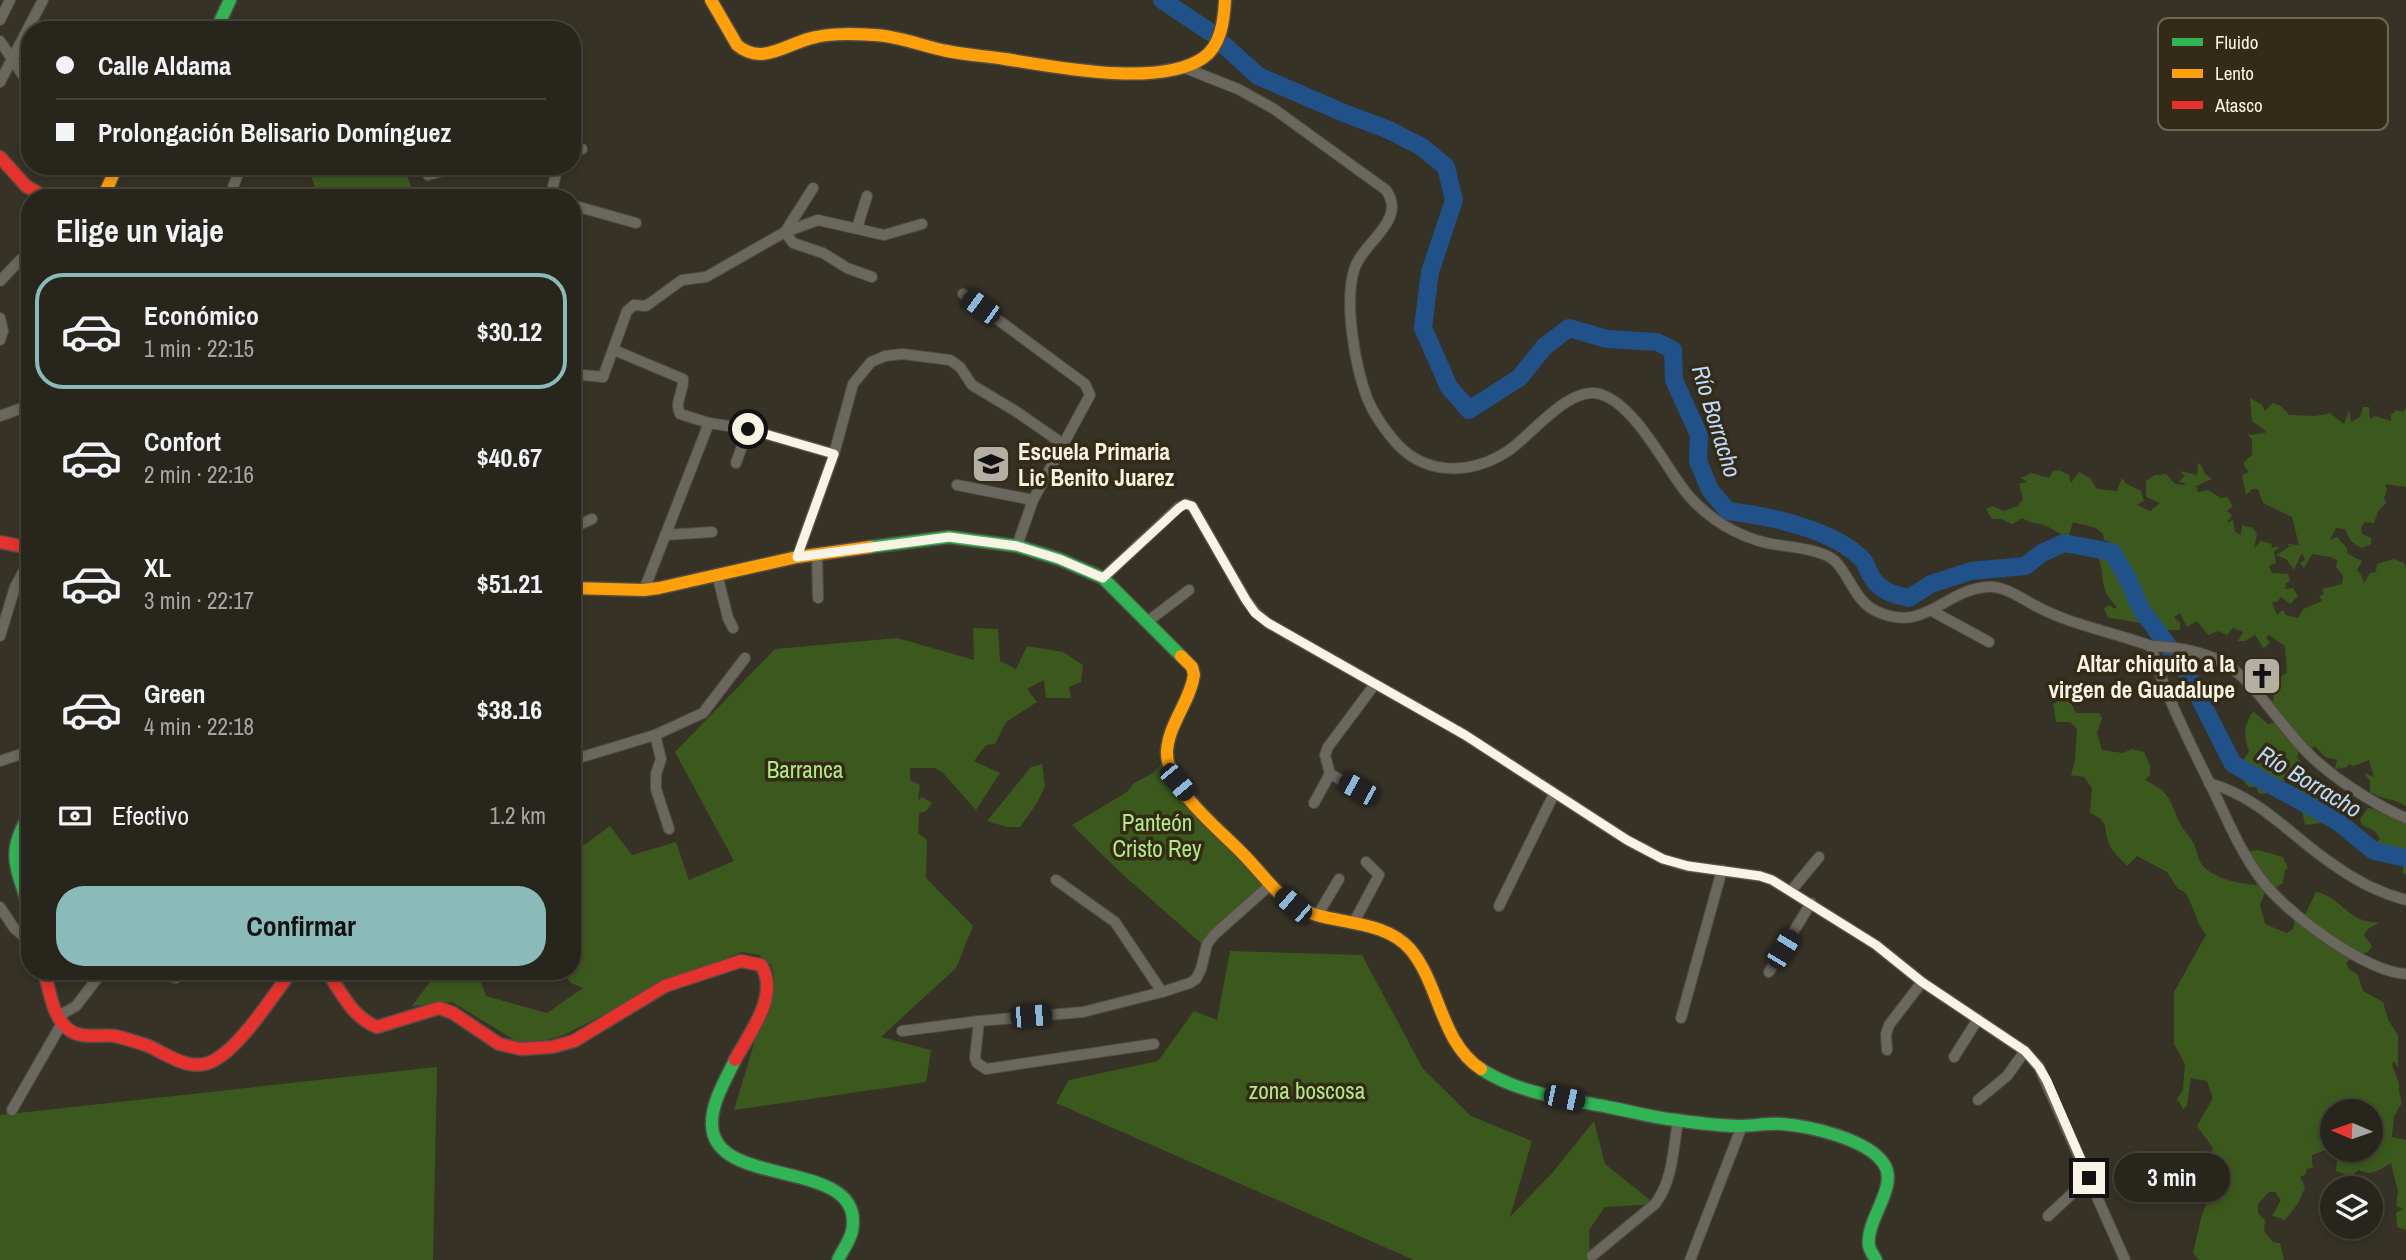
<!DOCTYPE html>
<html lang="es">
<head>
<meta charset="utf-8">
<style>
  body { margin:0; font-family:"Archivo Narrow",sans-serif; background:#343229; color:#f1f3f6; height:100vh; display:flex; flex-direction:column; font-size:26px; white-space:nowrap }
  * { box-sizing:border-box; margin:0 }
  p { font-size:23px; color:#a5a5a3 }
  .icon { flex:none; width:38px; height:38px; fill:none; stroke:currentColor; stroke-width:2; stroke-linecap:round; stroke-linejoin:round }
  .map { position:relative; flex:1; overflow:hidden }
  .details { position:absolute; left:21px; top:189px; width:560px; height:791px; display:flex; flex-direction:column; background:#28261c; border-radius:28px; box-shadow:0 4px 10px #0003,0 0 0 2px #44433b }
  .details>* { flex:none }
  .hud { position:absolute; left:21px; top:21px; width:560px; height:154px; border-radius:28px; box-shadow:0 4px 10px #0003,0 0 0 2px #44433b; display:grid; align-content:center; height:154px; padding:0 35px; background:#28261c }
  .needle { width:46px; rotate:272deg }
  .controls { position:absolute; left:2320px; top:1099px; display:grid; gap:14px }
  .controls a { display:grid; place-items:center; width:63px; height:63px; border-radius:50%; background:#28261c; box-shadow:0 4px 10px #0003,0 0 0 2px #44433b; font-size:35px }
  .end { position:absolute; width:32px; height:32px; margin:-16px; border:9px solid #f8f3e5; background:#111; box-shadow:0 0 0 4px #111 }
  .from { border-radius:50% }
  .bubble { position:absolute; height:49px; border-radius:24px; background:#28261c; box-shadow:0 4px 10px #0003,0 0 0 2px #44433b; font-size:23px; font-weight:800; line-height:49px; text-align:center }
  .car { position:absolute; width:21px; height:42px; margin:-21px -10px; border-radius:9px; box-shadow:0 0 5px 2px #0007; background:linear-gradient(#222 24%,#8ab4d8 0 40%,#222 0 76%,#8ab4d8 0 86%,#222 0) }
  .hud b { display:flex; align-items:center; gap:24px; height:66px; font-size:26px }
  .hud b+b { border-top:2px solid #44433b }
  .hud i { width:18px; height:18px; background:#f1f3f6 }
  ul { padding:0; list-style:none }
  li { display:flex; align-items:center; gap:21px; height:116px; margin:0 14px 10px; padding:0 21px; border:4px solid transparent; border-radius:28px }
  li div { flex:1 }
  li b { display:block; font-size:26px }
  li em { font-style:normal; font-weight:800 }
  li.active { border-color:#8bbbb9 }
  li>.icon { width:63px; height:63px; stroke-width:1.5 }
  h2 { padding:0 35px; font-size:32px; line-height:84px }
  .pay { display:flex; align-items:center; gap:18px; height:77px; padding:0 35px; font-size:26px }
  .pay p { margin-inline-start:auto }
  .button { display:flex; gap:14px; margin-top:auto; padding:14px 35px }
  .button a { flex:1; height:80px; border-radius:28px; background:#8bbbb9; color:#111; font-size:28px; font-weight:800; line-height:80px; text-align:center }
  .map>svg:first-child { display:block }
</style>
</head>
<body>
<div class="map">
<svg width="2406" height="1260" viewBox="0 0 2406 1260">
  <rect width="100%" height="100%" fill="#363226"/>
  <g fill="#3c591d">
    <path d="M307 166H404L414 196 319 198Z"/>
    <path d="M2250 398 2262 405 2265 411 2273 403 2281 406 2289 415 2316 416 2330 413 2344 424 2349 410 2351 422 2360 417 2363 407H2369L2370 419 2375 416 2391 421V415L2396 410 2403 412 2406 408V487L2385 484 2387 490 2384 498 2386 503 2378 511 2374 523 2365 522 2361 527 2362 534 2371 538V544L2362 548C2352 543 2349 540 2345 529L2336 528 2330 540 2337 537 2346 547 2348 554 2362 561 2357 570 2361 575 2364 583 2370 573 2376 572 2377 564 2394 559 2404 563 2406 568V806C2394 799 2382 799 2370 792V781L2364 773 2374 777 2369 760 2354 766 2349 764 2347 767 2335 769 2337 760 2325 757 2315 746 2307 751 2299 748 2297 758 2302 763 2298 766 2315 783 2327 801V819L2321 823 2305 825 2301 805 2296 797 2297 779 2283 781 2278 787 2283 792 2259 794 2256 787H2249L2236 772 2249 751C2243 734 2244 726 2253 711L2268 724 2279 721C2267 702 2276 698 2276 679L2287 673 2285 646 2269 635 2266 638 2270 642 2264 649 2255 635 2245 641H2238L2243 632 2233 628 2227 635 2219 631 2208 635 2197 621 2187 627 2180 613 2174 617 2180 623V630H2164L2159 624 2158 614 2155 625C2138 624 2125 619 2108 618L2104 608 2110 605 2114 609 2117 607C2096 586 2107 576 2097 554L2110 542 2104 540 2103 534 2096 528 2073 522 2069 535C2058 535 2056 530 2046 526 2037 522 2030 524 2022 518L2012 524 2001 519H1992L1986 509 1993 506 2003 511 2018 506 2023 499 2019 484 2027 482 2021 478 2031 473 2049 478 2053 471 2059 470 2069 475 2071 483 2079 472 2090 478 2097 489 2117 491 2122 478 2125 483 2141 491 2144 501 2137 505 2150 511 2160 503 2146 497V481L2155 475 2166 474 2175 484 2187 485 2179 481 2185 476 2180 471 2197 475 2198 463 2201 465 2205 474 2212 479 2196 486 2198 492 2208 490 2221 498 2227 497 2233 506 2227 511 2232 515 2227 523 2233 520 2235 532 2241 535 2242 525 2253 528 2257 534 2254 548 2261 541 2272 544 2271 548 2280 546 2274 552 2276 563 2269 566 2272 573 2288 574 2290 581 2286 583 2285 589 2293 588 2298 596 2290 604 2281 597 2277 602H2272L2277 615 2283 610 2286 615 2298 618 2303 609 2322 601 2319 596 2324 594 2322 589 2342 584 2343 576 2336 567 2337 560 2331 557 2312 554 2304 568 2300 563 2305 560 2302 553 2294 570 2286 559 2276 555 2289 547 2288 544 2299 545 2292 517 2263 503 2258 489H2252L2246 495 2242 475 2249 472 2244 466V462L2252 455V439L2248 435 2265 433 2266 431 2252 421Z"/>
    <path d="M973 628 998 629 1000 661 1016 669 1027 646 1063 652 1083 665 1081 682 1069 687 1071 698H1046L1044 680 1027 689 1037 702 1006 722 995 744 986 745 974 761 1000 773 976 810 942 772 935 768H910V780L920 785 918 800 922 797 932 803 926 811 919 813 918 833 927 840 926 878 973 926 956 968 881 1037 931 1050 926 1082 734 1110 774 978 772 966 759 955 742 952 674 979 564 1035 532 1044 518 1042 452 1002 412 1006 436 974 477 971 486 996 547 1013 583 988 571 983 562 971H572V854L610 826 632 855 676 842 689 880 734 861 675 752 775 649 897 638 974 660Z"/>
    <path d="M2063 699 2071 703 2076 713H2099L2102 718 2097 733 2102 750 2123 753 2132 749 2144 752 2150 765V775L2145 780C2174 795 2168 800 2181 825 2185 832 2190 837 2194 844 2197 851 2198 862 2205 868 2219 880 2239 884 2257 885L2256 880H2253C2254 870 2249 861 2249 851L2258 850 2283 857 2288 868 2285 870 2283 883 2269 892H2265L2260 905 2265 924 2287 933 2293 929 2295 920 2304 917 2316 892C2335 896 2341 908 2356 917 2362 921 2372 922 2379 923L2368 929 2364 935 2372 946 2368 952 2354 956 2346 963 2349 969 2358 975 2363 991 2383 1002 2388 1020 2398 1035V1068L2394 1061 2392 1065 2399 1083V1092L2402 1103 2394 1116 2392 1137 2406 1140V1230L2397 1227 2396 1213 2403 1209 2396 1206 2398 1192 2391 1163C2380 1169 2372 1177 2359 1170L2350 1176 2336 1171 2338 1150H2371V1111H2333V1134L2328 1136 2333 1144H2327L2326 1150 2312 1155V1164L2314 1167 2307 1169 2305 1175 2300 1177 2305 1187 2299 1202 2285 1220 2272 1216 2281 1200 2275 1192H2269L2258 1204V1213L2265 1220 2264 1231 2273 1242 2280 1243 2284 1260H2199L2193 1253 2201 1218 2207 1202 2204 1191 2205 1172 2213 1148 2197 1126 2213 1098 2207 1081 2191 1078 2187 1106 2183 1109 2177 1099 2183 1090 2185 1064 2174 1044V992L2206 935C2196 922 2194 907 2185 892L2178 889 2167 872 2137 856 2127 866C2121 858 2113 854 2109 844 2103 827 2110 822 2090 813L2092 788 2084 777 2071 775 2075 761 2077 729 2070 722H2056L2053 704Z"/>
    <path d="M1163 762 1267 884 1202 944 1121 873 1072 825 1127 792 1134 783 1153 773Z"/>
    <path d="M1042 764 1045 786 1037 803 1020 827H1007L987 821 1031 767Z"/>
    <path d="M2368 808 2393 812 2406 820V875L2403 873 2404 856 2396 853 2374 857 2370 847 2380 839 2375 831 2362 825 2360 819Z"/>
    <path d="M1230 951 1362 955 1423 1069 1471 1116 1532 1141 1510 1217 1553 1172 1594 1121 1605 1164 1655 1204 1605 1207 1589 1230 1590 1260H1414L1056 1103 1069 1080 1158 1061 1194 1011 1217 1020Z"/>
    <path d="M359 971H407L408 979 359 978Z"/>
    <path d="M437 1067 433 1260H0V1115Z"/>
  </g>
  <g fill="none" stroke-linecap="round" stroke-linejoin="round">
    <g stroke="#205289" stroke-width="18">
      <path d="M1162 0 1210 32"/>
      <path d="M1224 45 1258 76 1344 113 1389 130 1422 147 1446 167 1454 200 1430 272 1423 328 1449 387 1469 410 1519 378 1545 346 1569 328 1607 339 1657 342 1673 350 1674 380 1699 435 1698 461 1710 490 1728 511C1768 516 1834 529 1863 560 1866 564 1868 570 1870 574 1879 591 1891 594 1909 598L1931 584 1971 571 2025 566 2042 553 2064 543 2112 552 2129 581 2141 609 2183 666 2233 764 2337 821 2374 851 2406 858"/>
    </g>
    <g stroke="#514d43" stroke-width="12">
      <g id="street">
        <path d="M0 20 10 0"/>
        <path d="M0 41 30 86"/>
        <path d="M1185 68 1238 89 1274 109 1386 190C1408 221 1362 242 1354 270 1344 304 1355 365 1367 398 1373 412 1382 426 1392 438 1422 476 1469 476 1508 451 1532 435 1569 385 1600 394 1636 405 1665 467 1688 495 1708 518 1736 536 1767 543 1785 547 1821 548 1835 561 1850 576 1855 601 1876 611 1924 634 1943 591 1986 587 2003 585 2019 597 2034 605 2070 625 2113 632 2151 646 2165 695 2188 739 2210 784 2226 816 2239 850 2261 879 2286 913 2364 971 2406 974"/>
        <path d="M0 82 43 0"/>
        <path d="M572 148 582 149"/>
        <path d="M428 175 463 166"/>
        <path d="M813 188 785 232 793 243 823 253 847 268 872 277"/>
        <path d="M229 198 241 166"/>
        <path d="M550 198 558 166"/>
        <path d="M572 205 636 223"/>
        <path d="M857 228 867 196"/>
        <path d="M0 281 30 250"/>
        <path d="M963 294 1085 384 1090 395 1033 500 1017 546"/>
        <path d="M0 318 3 331 0 340"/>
        <path d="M614 350 683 379C684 391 674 402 680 414L709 423 748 429 834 454"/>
        <path d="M572 374 603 377 627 311 634 305 646 306 682 280 706 277 785 232 818 220 884 235 922 224"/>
        <path d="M0 416 30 405"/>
        <path d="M736 463 748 429"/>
        <path d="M957 485 1033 500"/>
        <path d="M572 528 592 519"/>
        <path d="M665 535 712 532"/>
        <path d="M817 554 818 598"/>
        <path d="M797 557 834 454 853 384 871 362 885 356 902 354 950 360 960 367 972 385 1017 412 1063 444"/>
        <path d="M717 574 728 618 733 628"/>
        <path d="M1103 578 1179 507 1186 504 1192 506 1246 600 1256 613 1268 623 1465 735 1627 840 1663 859 1687 866 1760 876 1772 880 1876 945 1922 982 2025 1051 2039 1067 2125 1260"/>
        <path d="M644 590 709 423"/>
        <path d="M1932 611 1989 642"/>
        <path d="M1147 622 1189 590"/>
        <path d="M0 636 15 587 30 559"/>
        <path d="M2151 646C2243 649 2249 689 2304 749 2328 775 2373 804 2406 818"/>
        <path d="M655 735 661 759 656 774V789L669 829"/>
        <path d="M572 760 655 735 703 713 745 658"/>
        <path d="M0 761 30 751"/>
        <path d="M2209 783C2260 797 2292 837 2334 865 2356 881 2380 893 2406 900"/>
        <path d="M1358 789 1330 774 1325 755 1328 747 1375 684"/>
        <path d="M1314 803 1330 774"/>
        <path d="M1056 880 1115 922 1162 992"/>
        <path d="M1791 891 1819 857"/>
        <path d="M1499 906 1554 794"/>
        <path d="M0 907 14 928 30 942"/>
        <path d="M1317 916 1339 879"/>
        <path d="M1353 924 1379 875 1366 862"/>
        <path d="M147 971 176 978"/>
        <path d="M1769 972 1811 903"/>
        <path d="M57 1017 76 1006 103 971"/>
        <path d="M1681 1018 1722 870"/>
        <path d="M979 1021 975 1058 977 1063 986 1069 1154 1044"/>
        <path d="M902 1031 979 1021 1083 1012 1162 992 1190 983 1196 979 1201 969 1207 944 1214 935 1270 885"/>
        <path d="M1887 1050 1886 1034 1889 1025 1922 982"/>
        <path d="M1954 1057 1978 1019"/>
        <path d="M1978 1100 2007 1076 2025 1051"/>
        <path d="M12 1110 62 1023"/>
        <path d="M2048 1216 2089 1178"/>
        <path d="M1592 1256 1655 1204C1673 1181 1673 1149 1678 1121"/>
        <path d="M1690 1260 1742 1126"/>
      </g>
    </g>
    <g stroke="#514d43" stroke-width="15">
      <g id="fast">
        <path d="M216 30 230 0"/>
        <path d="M870 547 949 537 1017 546 1059 559 1103 578 1181 656"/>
        <path d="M30 813C4 856 18 868 30 912"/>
        <path d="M735 1060C726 1079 711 1103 712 1125 714 1191 867 1156 852 1231 850 1241 842 1251 838 1260"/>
        <path d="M1481 1069C1519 1094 1568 1099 1613 1108 1634 1112 1654 1118 1676 1120 1697 1123 1718 1126 1739 1126 1754 1126 1768 1123 1782 1124 1809 1126 1868 1139 1884 1164 1899 1187 1865 1220 1869 1246 1870 1251 1874 1256 1876 1260"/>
      </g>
    </g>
    <g stroke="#514d43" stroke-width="15">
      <g id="slow">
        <path d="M711 0 737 45C763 67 788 42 816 37 835 33 855 34 874 35 899 36 922 46 947 51 966 55 985 56 1005 59 1056 67 1159 88 1203 58 1221 46 1224 20 1225 0"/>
        <path d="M100 198 105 193 117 166"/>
        <path d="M572 588 644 590 659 588 797 557 870 547"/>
        <path d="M1181 656 1192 667 1194 675C1190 702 1169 723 1167 751 1165 787 1219 829 1242 853 1259 870 1272 889 1291 904 1327 927 1381 916 1410 949 1440 984 1440 1042 1481 1069"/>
      </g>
    </g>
    <g stroke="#514d43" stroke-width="15">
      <g id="jam">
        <path d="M0 157 26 186 47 198"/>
        <path d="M0 542 30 548"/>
        <path d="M44 971C50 991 52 1016 68 1029 81 1040 100 1034 115 1036 125 1038 136 1042 146 1045 168 1054 190 1074 215 1060 243 1044 272 996 292 971"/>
        <path d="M327 971C341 992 352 1017 377 1027L439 1008 453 1013 499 1044 521 1049 552 1047 574 1041 665 986 741 961 761 965C780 995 750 1032 735 1060"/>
      </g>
    </g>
    <use href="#street" stroke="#6a675e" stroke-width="10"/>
    <use href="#fast" stroke="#30b455" stroke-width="12"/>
    <use href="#slow" stroke="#ff9f0a" stroke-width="12"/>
    <use href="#jam" stroke="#e5322d" stroke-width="12"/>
  </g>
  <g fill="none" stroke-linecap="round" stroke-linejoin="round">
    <path stroke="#f8f3e5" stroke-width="9" d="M748 429 834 454 797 557 949 537 1017 546 1059 559 1103 578 1179 508 1185 504 1192 506 1246 600 1255 613 1268 623 1465 735 1627 840 1663 859 1688 866 1760 876 1772 880 1876 945 1922 982 2025 1051 2039 1067 2047 1081 2089 1178"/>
  </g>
  <defs>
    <g id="school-square" transform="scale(2.0125)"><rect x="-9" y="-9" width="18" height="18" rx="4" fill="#b4afa2" stroke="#332b15"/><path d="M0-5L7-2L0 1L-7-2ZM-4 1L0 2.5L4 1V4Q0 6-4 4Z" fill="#111"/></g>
    <g id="church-square" transform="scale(2.0125)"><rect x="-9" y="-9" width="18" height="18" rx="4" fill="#b4afa2" stroke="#332b15"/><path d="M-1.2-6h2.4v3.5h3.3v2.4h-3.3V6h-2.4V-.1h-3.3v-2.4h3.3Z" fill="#111"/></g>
  </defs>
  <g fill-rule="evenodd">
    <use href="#school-square" x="991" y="464"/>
    <use href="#church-square" x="2262" y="676"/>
  </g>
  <g text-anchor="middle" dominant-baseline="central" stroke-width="7" stroke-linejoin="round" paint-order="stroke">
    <g font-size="23" font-weight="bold" fill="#f8f3e5" stroke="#332b15" text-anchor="start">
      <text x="1018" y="451">Escuela Primaria<tspan x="1018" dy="26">Lic Benito Juarez</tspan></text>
      <text x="2235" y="663" text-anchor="end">Altar chiquito a la<tspan x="2235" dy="26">virgen de Guadalupe</tspan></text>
    </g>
    <g font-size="23" fill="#b1ea82" stroke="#332b15">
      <text x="805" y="769">Barranca</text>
      <text x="1157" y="822">Panteón<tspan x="1157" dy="26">Cristo Rey</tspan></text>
      <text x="1307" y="1090">zona boscosa</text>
    </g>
    <g font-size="24" font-style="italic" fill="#bcd9fd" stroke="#332b15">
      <text transform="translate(1717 421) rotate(73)">Río Borracho</text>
      <text transform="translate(2310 781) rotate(31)">Río Borracho</text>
    </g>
  </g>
  <rect x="2158" y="18" width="230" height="112" rx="10" fill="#332b15" stroke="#6e6753" stroke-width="2"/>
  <rect x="2172" y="38" width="31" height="8" fill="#30b455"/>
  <rect x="2172" y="69" width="31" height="9" fill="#ff9f0a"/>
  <rect x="2172" y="101" width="31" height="8" fill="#e5322d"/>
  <g font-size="19" fill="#f8f3e5">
    <text x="2215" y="49">Fluido</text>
    <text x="2215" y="80">Lento</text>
    <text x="2215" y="112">Atasco</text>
  </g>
</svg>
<div class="controls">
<a><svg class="needle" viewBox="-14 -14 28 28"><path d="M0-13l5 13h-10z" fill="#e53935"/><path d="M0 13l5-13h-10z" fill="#a5a5a3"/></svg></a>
<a><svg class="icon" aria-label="layers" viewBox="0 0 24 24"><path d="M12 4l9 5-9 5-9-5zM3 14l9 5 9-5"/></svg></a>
</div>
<i class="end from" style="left:748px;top:429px"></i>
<i class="end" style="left:2089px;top:1178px"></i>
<div class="bubble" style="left:2114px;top:1153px;width:116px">3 min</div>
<i class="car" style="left:981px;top:307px;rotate:306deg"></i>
<i class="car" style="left:1177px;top:782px;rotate:140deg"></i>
<i class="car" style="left:1358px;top:789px;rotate:299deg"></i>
<i class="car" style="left:1293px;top:905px;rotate:311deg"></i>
<i class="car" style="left:1783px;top:949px;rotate:31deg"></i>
<i class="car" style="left:1031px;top:1016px;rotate:85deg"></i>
<i class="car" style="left:1564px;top:1098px;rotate:102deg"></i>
<div class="hud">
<b><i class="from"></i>Calle Aldama</b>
<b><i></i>Prolongación Belisario Domínguez</b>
</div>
<section class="details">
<h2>Elige un viaje</h2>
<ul>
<li class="active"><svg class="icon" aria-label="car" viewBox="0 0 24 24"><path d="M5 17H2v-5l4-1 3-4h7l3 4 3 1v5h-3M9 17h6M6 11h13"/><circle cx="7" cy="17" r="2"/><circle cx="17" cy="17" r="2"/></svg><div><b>Económico</b><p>1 min · 22:15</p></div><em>$30.12</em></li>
<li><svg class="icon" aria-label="car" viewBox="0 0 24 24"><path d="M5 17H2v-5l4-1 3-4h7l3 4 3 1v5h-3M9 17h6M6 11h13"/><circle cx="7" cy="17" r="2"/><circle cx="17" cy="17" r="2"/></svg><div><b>Confort</b><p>2 min · 22:16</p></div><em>$40.67</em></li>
<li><svg class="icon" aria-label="car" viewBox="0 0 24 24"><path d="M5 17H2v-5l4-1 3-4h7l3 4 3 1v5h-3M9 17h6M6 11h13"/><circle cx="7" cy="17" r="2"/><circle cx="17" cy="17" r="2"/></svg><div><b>XL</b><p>3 min · 22:17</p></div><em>$51.21</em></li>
<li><svg class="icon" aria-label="car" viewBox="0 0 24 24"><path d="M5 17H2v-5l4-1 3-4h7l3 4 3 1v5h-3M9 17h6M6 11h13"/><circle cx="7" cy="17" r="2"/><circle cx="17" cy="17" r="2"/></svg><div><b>Green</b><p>4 min · 22:18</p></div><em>$38.16</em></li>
</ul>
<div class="pay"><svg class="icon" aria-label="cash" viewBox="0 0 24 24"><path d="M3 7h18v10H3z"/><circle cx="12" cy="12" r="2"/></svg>Efectivo<p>1.2 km</p></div>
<div class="button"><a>Confirmar</a></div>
</section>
</div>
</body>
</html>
